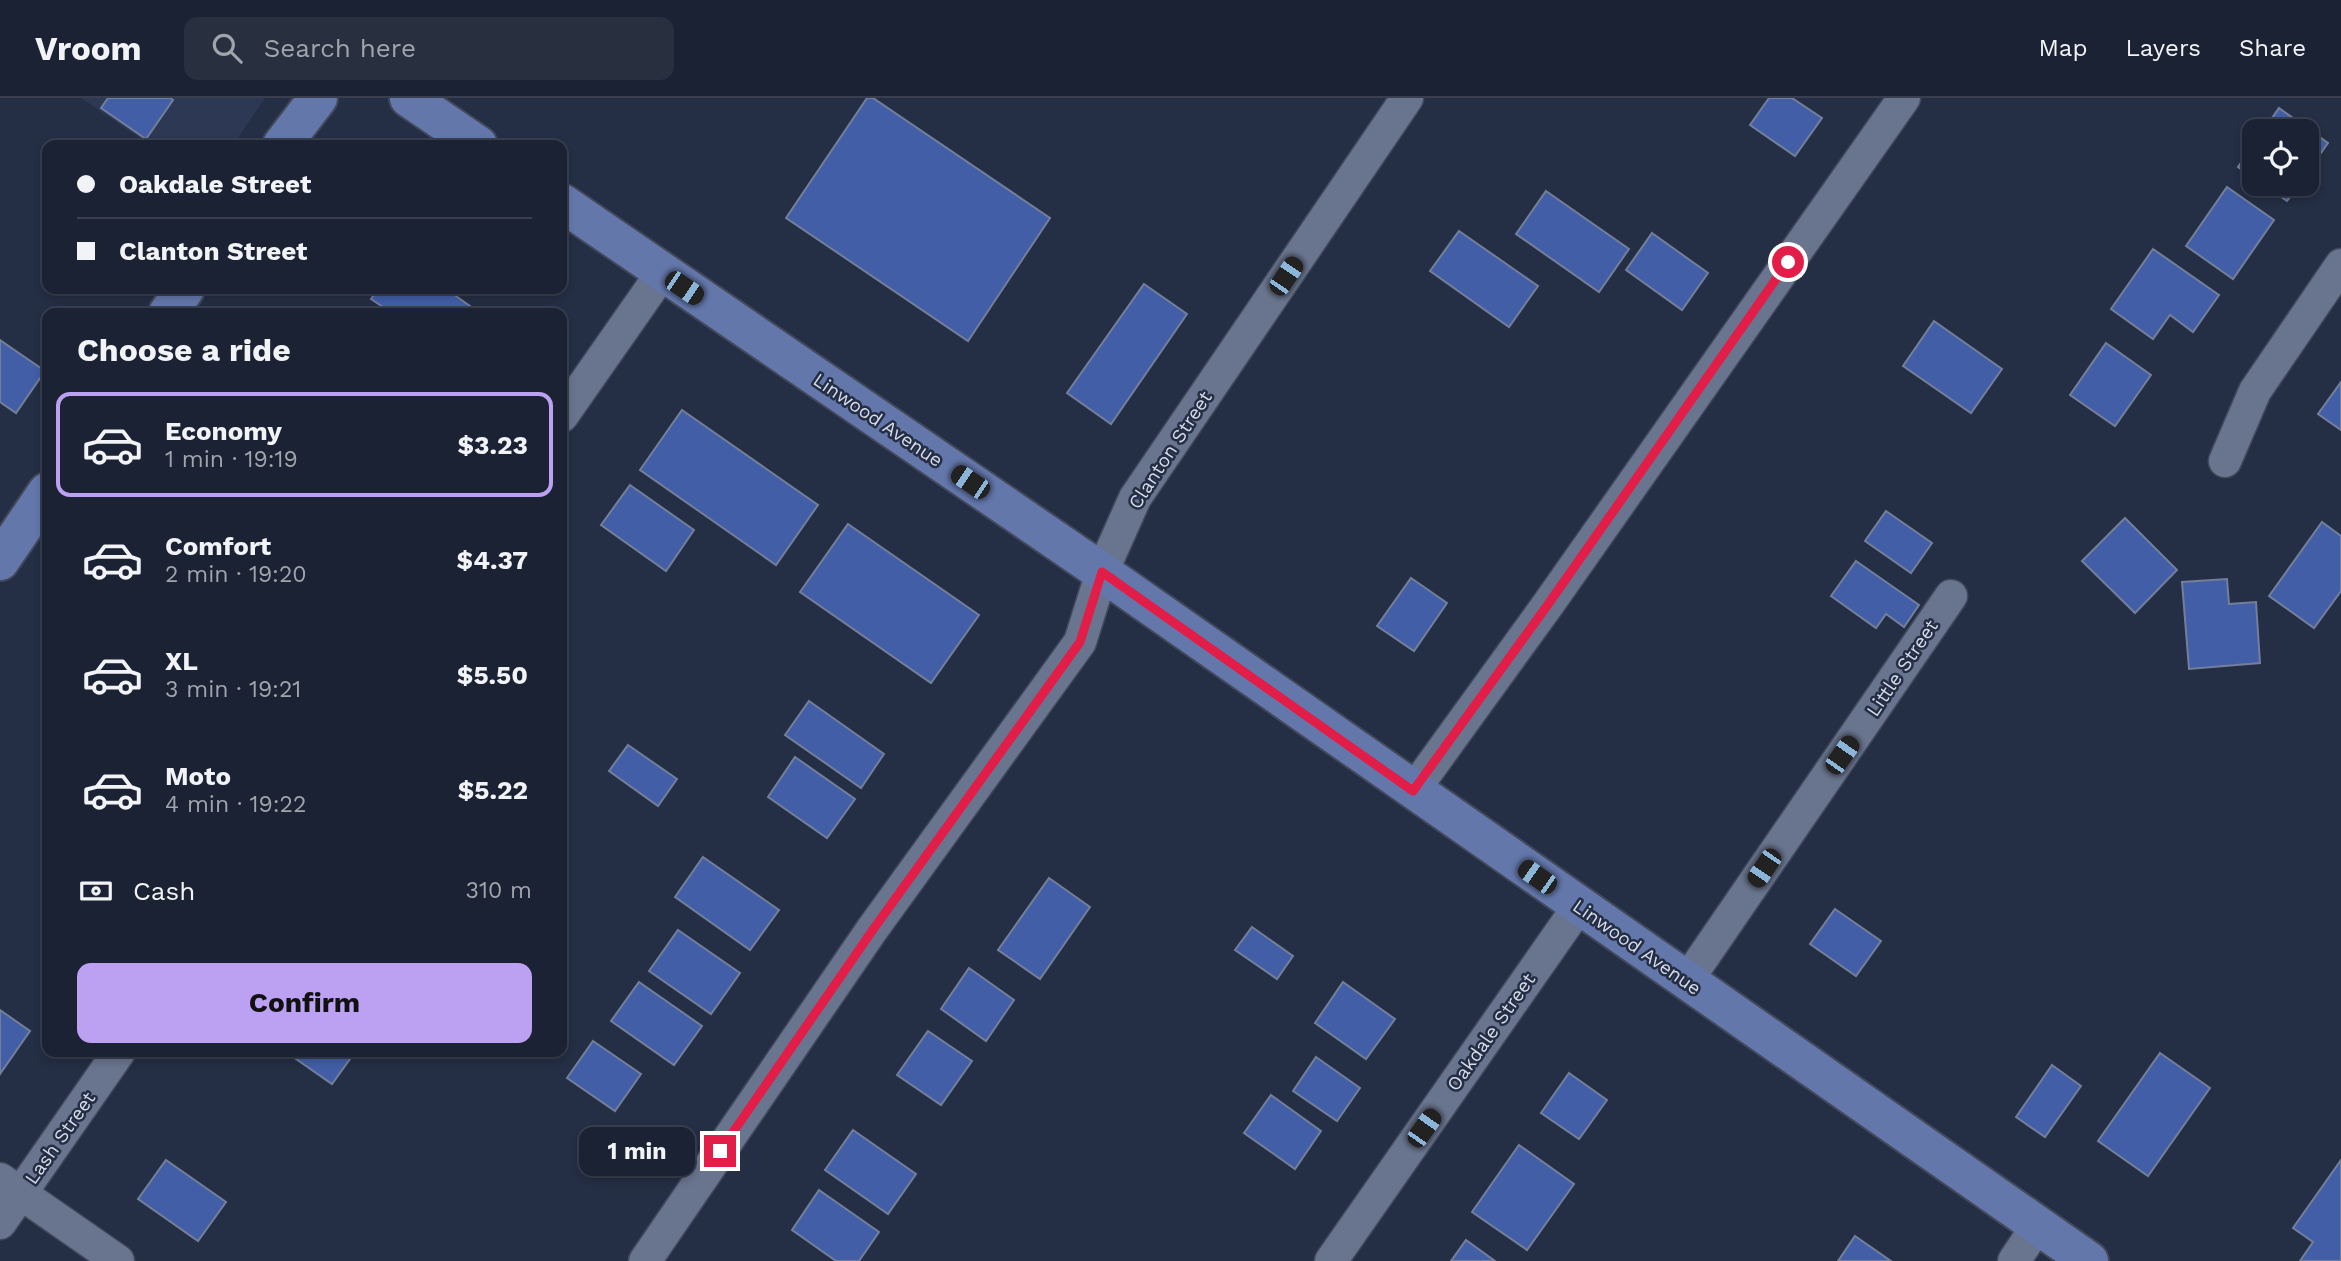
<!DOCTYPE html>
<html lang="en">
<head>
<meta charset="utf-8">
<style>
  body { margin:0; font-family:"Work Sans",sans-serif; background:#282f3f; color:#f1f3f6; height:100vh; display:flex; flex-direction:column; font-size:26px; white-space:nowrap }
  * { box-sizing:border-box; margin:0 }
  p { font-size:23px; color:#a0a4ac }
  .icon { flex:none; width:38px; height:38px; fill:none; stroke:currentColor; stroke-width:2; stroke-linecap:round; stroke-linejoin:round }
  .map { position:relative; flex:1; overflow:hidden }
  .side { position:absolute; left:42px; top:210px; width:525px; height:749px; display:flex; flex-direction:column; background:#1b2233; border-radius:14px; box-shadow:0 4px 10px #0003,0 0 0 2px #393f4e }
  .side>* { flex:none }
  .top-card { position:absolute; left:42px; top:42px; width:525px; height:154px; border-radius:14px; box-shadow:0 4px 10px #0003,0 0 0 2px #393f4e; display:grid; align-content:center; height:154px; padding:0 35px; background:#1b2233 }
  .controls { position:absolute; left:2242px; top:21px; display:grid; gap:14px }
  .controls a { display:grid; place-items:center; width:77px; height:77px; border-radius:14px; background:#1b2233; box-shadow:0 4px 10px #0003,0 0 0 2px #393f4e; font-size:35px }
  .end { position:absolute; width:32px; height:32px; margin:-16px; border:9px solid #e11d48; background:#fff; box-shadow:0 0 0 4px #fff }
  .from { border-radius:50% }
  .bubble { position:absolute; height:49px; border-radius:14px; background:#1b2233; box-shadow:0 4px 10px #0003,0 0 0 2px #393f4e; font-size:23px; font-weight:700; line-height:49px; text-align:center }
  .car { position:absolute; width:21px; height:42px; margin:-21px -10px; border-radius:9px; box-shadow:0 0 5px 2px #0007; background:linear-gradient(#222 24%,#8ab4d8 0 40%,#222 0 76%,#8ab4d8 0 86%,#222 0) }
  .top-card b { display:flex; align-items:center; gap:24px; height:66px; font-size:26px }
  .top-card b+b { border-top:2px solid #393f4e }
  .top-card i { width:18px; height:18px; background:#f1f3f6 }
  ul { padding:0; list-style:none }
  li { display:flex; align-items:center; gap:21px; height:105px; margin:0 14px 10px; padding:0 21px; border:4px solid transparent; border-radius:14px }
  li div { flex:1 }
  li b { display:block; font-size:26px }
  li em { font-style:normal; font-weight:700 }
  li.current { border-color:#bca0f2 }
  li>.icon { width:63px; height:63px; stroke-width:1.5 }
  h2 { padding:0 35px; font-size:32px; line-height:84px }
  .pay { display:flex; align-items:center; gap:18px; height:77px; padding:0 35px; font-size:26px }
  .pay p { margin-inline-start:auto }
  .cta { display:flex; gap:14px; margin-top:auto; padding:14px 35px }
  .cta a { flex:1; height:80px; border-radius:14px; background:#bca0f2; color:#111; font-size:28px; font-weight:700; line-height:80px; text-align:center }
  header { display:flex; align-items:center; gap:42px; box-sizing:border-box; height:98px; padding:0 35px; background:#1b2233; border-bottom:2px solid #393f4e }
  header strong { font-size:33px }
  nav { display:flex; gap:38px; margin-inline-start:auto; font-size:24px }
  .search { width:490px; height:63px; background:#282f3f; display:flex; align-items:center; gap:18px; box-sizing:border-box; padding:0 24px; border-radius:14px; color:#a0a4ac; font-size:26px }
  .map>svg:first-child { display:block }
</style>
</head>
<body>
<header>
<strong>Vroom</strong>
<div class="search"><svg class="icon" aria-label="search" viewBox="0 0 24 24"><circle cx="10" cy="10" r="6"/><path d="M15 15l6 6"/></svg>Search here</div>
<nav><a>Map</a><a>Layers</a><a>Share</a></nav>
</header>
<div class="map">
<svg width="2341" height="1163" viewBox="0 0 2341 1163">
  <rect width="100%" height="100%" fill="#242e44"/>
  <path fill="#2c3854" d="M81 0H265L233 47H150Z"/>
  <g fill="#425ea7" stroke="#737f9a" stroke-width="2">
    <path d="M108 0H170L173 2 146 41 101 10Z"/>
    <path d="M867 0H873L1050 120 968 243 786 120Z"/>
    <path d="M1769 0H1792L1822 20 1795 58 1750 27Z"/>
    <path d="M2279 10 2328 45 2306 76V33H2263Z"/>
    <path d="M2254 46V80L2238 69Z"/>
    <path d="M2262 86H2300L2287 103Z"/>
    <path d="M2227 89 2274 122 2233 181 2186 148Z"/>
    <path d="M1546 93 1629 151 1599 194 1516 136Z"/>
    <path d="M1459 133 1538 188 1509 229 1430 173Z"/>
    <path d="M1652 135 1708 175 1682 212 1626 172Z"/>
    <path d="M2153 151 2219 197 2193 234 2170 217 2153 241 2111 211Z"/>
    <path d="M1144 186 1187 216 1111 326 1067 295Z"/>
    <path d="M378 191H446L477 213 476 215H392L371 201Z"/>
    <path d="M1934 223 2002 271 1971 315 1903 268Z"/>
    <path d="M0 242 45 273 16 315 0 304Z"/>
    <path d="M2106 245 2151 277 2115 328 2070 297Z"/>
    <path d="M2341 284V332L2318 316Z"/>
    <path d="M682 312 818 407 776 467 640 372Z"/>
    <path d="M630 387 694 432 666 473 601 427Z"/>
    <path d="M1886 413 1932 445 1911 475 1865 443Z"/>
    <path d="M2125 420 2177 472 2135 515 2082 463Z"/>
    <path d="M2322 424 2341 438V493L2314 530 2269 498Z"/>
    <path d="M848 426 979 517 931 585 800 494Z"/>
    <path d="M1856 463 1919 507 1904 529 1886 516 1876 530 1831 498Z"/>
    <path d="M1411 480 1447 505 1414 553 1377 528Z"/>
    <path d="M2227 481 2229 506 2256 504 2260 565 2189 571 2182 484Z"/>
    <path d="M809 603 884 656 861 690 785 637Z"/>
    <path d="M628 647 677 681 658 708 609 673Z"/>
    <path d="M795 659 855 701 827 740 768 699Z"/>
    <path d="M703 759 779 812 750 852 675 799Z"/>
    <path d="M1049 780 1090 809 1040 881 998 852Z"/>
    <path d="M1835 811 1881 843 1856 878 1810 846Z"/>
    <path d="M1252 829 1293 858 1277 881 1235 852Z"/>
    <path d="M678 832 740 875 711 916 649 873Z"/>
    <path d="M969 870 1014 902 986 943 941 911Z"/>
    <path d="M639 884 702 928 674 967 611 923Z"/>
    <path d="M1343 884 1395 921 1366 961 1315 925Z"/>
    <path d="M0 912 30 933 0 976Z"/>
    <path d="M928 933 972 963 941 1007 897 977Z"/>
    <path d="M593 943 641 976 615 1013 567 980Z"/>
    <path d="M286 954H355L332 986Z"/>
    <path d="M2160 955 2210 990 2148 1078 2098 1043Z"/>
    <path d="M1316 959 1360 990 1337 1023 1293 993Z"/>
    <path d="M2052 967 2081 988 2045 1039 2016 1019Z"/>
    <path d="M1569 975 1607 1002 1579 1041 1541 1015Z"/>
    <path d="M1271 997 1321 1033 1295 1071 1244 1035Z"/>
    <path d="M853 1032 916 1076 888 1116 825 1072Z"/>
    <path d="M1519 1047 1574 1086 1527 1152 1472 1114Z"/>
    <path d="M166 1062 226 1104 198 1143 138 1101Z"/>
    <path d="M2341 1062V1163H2300L2313 1144 2293 1130Z"/>
    <path d="M819 1092 879 1134 859 1163H836L792 1132Z"/>
    <path d="M1855 1138 1891 1163H1838Z"/>
    <path d="M1466 1142 1495 1163H1451Z"/>
  </g>
  <g fill="none" stroke-linecap="round" stroke-linejoin="round">
    <g stroke="#42495c" stroke-width="35">
      <g id="street">
        <path d="M562 318 662 175"/>
        <path d="M2225 363 2255 293 2341 167"/>
        <path d="M1413 693 1549 505 1904 0"/>
        <path d="M1686 884 1951 498"/>
        <path d="M0 1081 118 1163"/>
        <path d="M0 1125 119 954"/>
        <path d="M645 1163 871 833 1080 544 1102 474 1135 400 1407 0"/>
        <path d="M1331 1163 1579 808"/>
        <path d="M2014 1163 2038 1127"/>
      </g>
    </g>
    <g stroke="#42495c" stroke-width="42">
      <g id="secondary">
        <path d="M409 0 478 47"/>
        <path d="M282 47 318 0"/>
        <path d="M562 105 1102 474 2089 1163"/>
        <path d="M168 215 185 191"/>
        <path d="M0 463 47 394"/>
      </g>
    </g>
    <use href="#street" stroke="#69748e" stroke-width="32"/>
    <use href="#secondary" stroke="#6377ab" stroke-width="38"/>
  </g>
  <g fill="none" stroke-linecap="round" stroke-linejoin="round">
    <path stroke="#e11d48" stroke-width="9" d="M720 1053 872 833 1080 544 1102 474 1413 693 1549 505 1788 164"/>
  </g>
  <g text-anchor="middle" dominant-baseline="central" stroke-width="5" stroke-linejoin="round" paint-order="stroke">
    <g font-size="19" fill="#d6dceb" stroke="#242e44">
      <text transform="translate(878 322) rotate(34)">Linwood Avenue</text>
      <text transform="translate(1170 352) rotate(-57)">Clanton Street</text>
      <text transform="translate(1902 570) rotate(-56)">Little Street</text>
      <text transform="translate(1637 849) rotate(35)">Linwood Avenue</text>
      <text transform="translate(1491 934) rotate(-55)">Oakdale Street</text>
      <text transform="translate(60 1040) rotate(-55)">Lash Street</text>
    </g>
  </g>
</svg>
<div class="controls">
<a><svg class="icon" aria-label="locate" viewBox="0 0 24 24"><circle cx="12" cy="12" r="6"/><path d="M12 2v4M12 18v4M2 12h4M18 12h4"/></svg></a>
</div>
<i class="end from" style="left:1788px;top:164px"></i>
<i class="end" style="left:720px;top:1053px"></i>
<div class="bubble" style="left:579px;top:1029px;width:116px">1 min</div>
<i class="car" style="left:1286px;top:178px;rotate:34deg"></i>
<i class="car" style="left:684px;top:190px;rotate:124deg"></i>
<i class="car" style="left:970px;top:384px;rotate:304deg"></i>
<i class="car" style="left:1842px;top:657px;rotate:35deg"></i>
<i class="car" style="left:1764px;top:770px;rotate:214deg"></i>
<i class="car" style="left:1537px;top:779px;rotate:305deg"></i>
<i class="car" style="left:1424px;top:1030px;rotate:35deg"></i>
<div class="top-card">
<b><i class="from"></i>Oakdale Street</b>
<b><i></i>Clanton Street</b>
</div>
<section class="side">
<h2>Choose a ride</h2>
<ul>
<li class="current"><svg class="icon" aria-label="car" viewBox="0 0 24 24"><path d="M5 17H2v-5l4-1 3-4h7l3 4 3 1v5h-3M9 17h6M6 11h13"/><circle cx="7" cy="17" r="2"/><circle cx="17" cy="17" r="2"/></svg><div><b>Economy</b><p>1 min · 19:19</p></div><em>$3.23</em></li>
<li><svg class="icon" aria-label="car" viewBox="0 0 24 24"><path d="M5 17H2v-5l4-1 3-4h7l3 4 3 1v5h-3M9 17h6M6 11h13"/><circle cx="7" cy="17" r="2"/><circle cx="17" cy="17" r="2"/></svg><div><b>Comfort</b><p>2 min · 19:20</p></div><em>$4.37</em></li>
<li><svg class="icon" aria-label="car" viewBox="0 0 24 24"><path d="M5 17H2v-5l4-1 3-4h7l3 4 3 1v5h-3M9 17h6M6 11h13"/><circle cx="7" cy="17" r="2"/><circle cx="17" cy="17" r="2"/></svg><div><b>XL</b><p>3 min · 19:21</p></div><em>$5.50</em></li>
<li><svg class="icon" aria-label="car" viewBox="0 0 24 24"><path d="M5 17H2v-5l4-1 3-4h7l3 4 3 1v5h-3M9 17h6M6 11h13"/><circle cx="7" cy="17" r="2"/><circle cx="17" cy="17" r="2"/></svg><div><b>Moto</b><p>4 min · 19:22</p></div><em>$5.22</em></li>
</ul>
<div class="pay"><svg class="icon" aria-label="cash" viewBox="0 0 24 24"><path d="M3 7h18v10H3z"/><circle cx="12" cy="12" r="2"/></svg>Cash<p>310 m</p></div>
<div class="cta"><a>Confirm</a></div>
</section>
</div>
</body>
</html>
